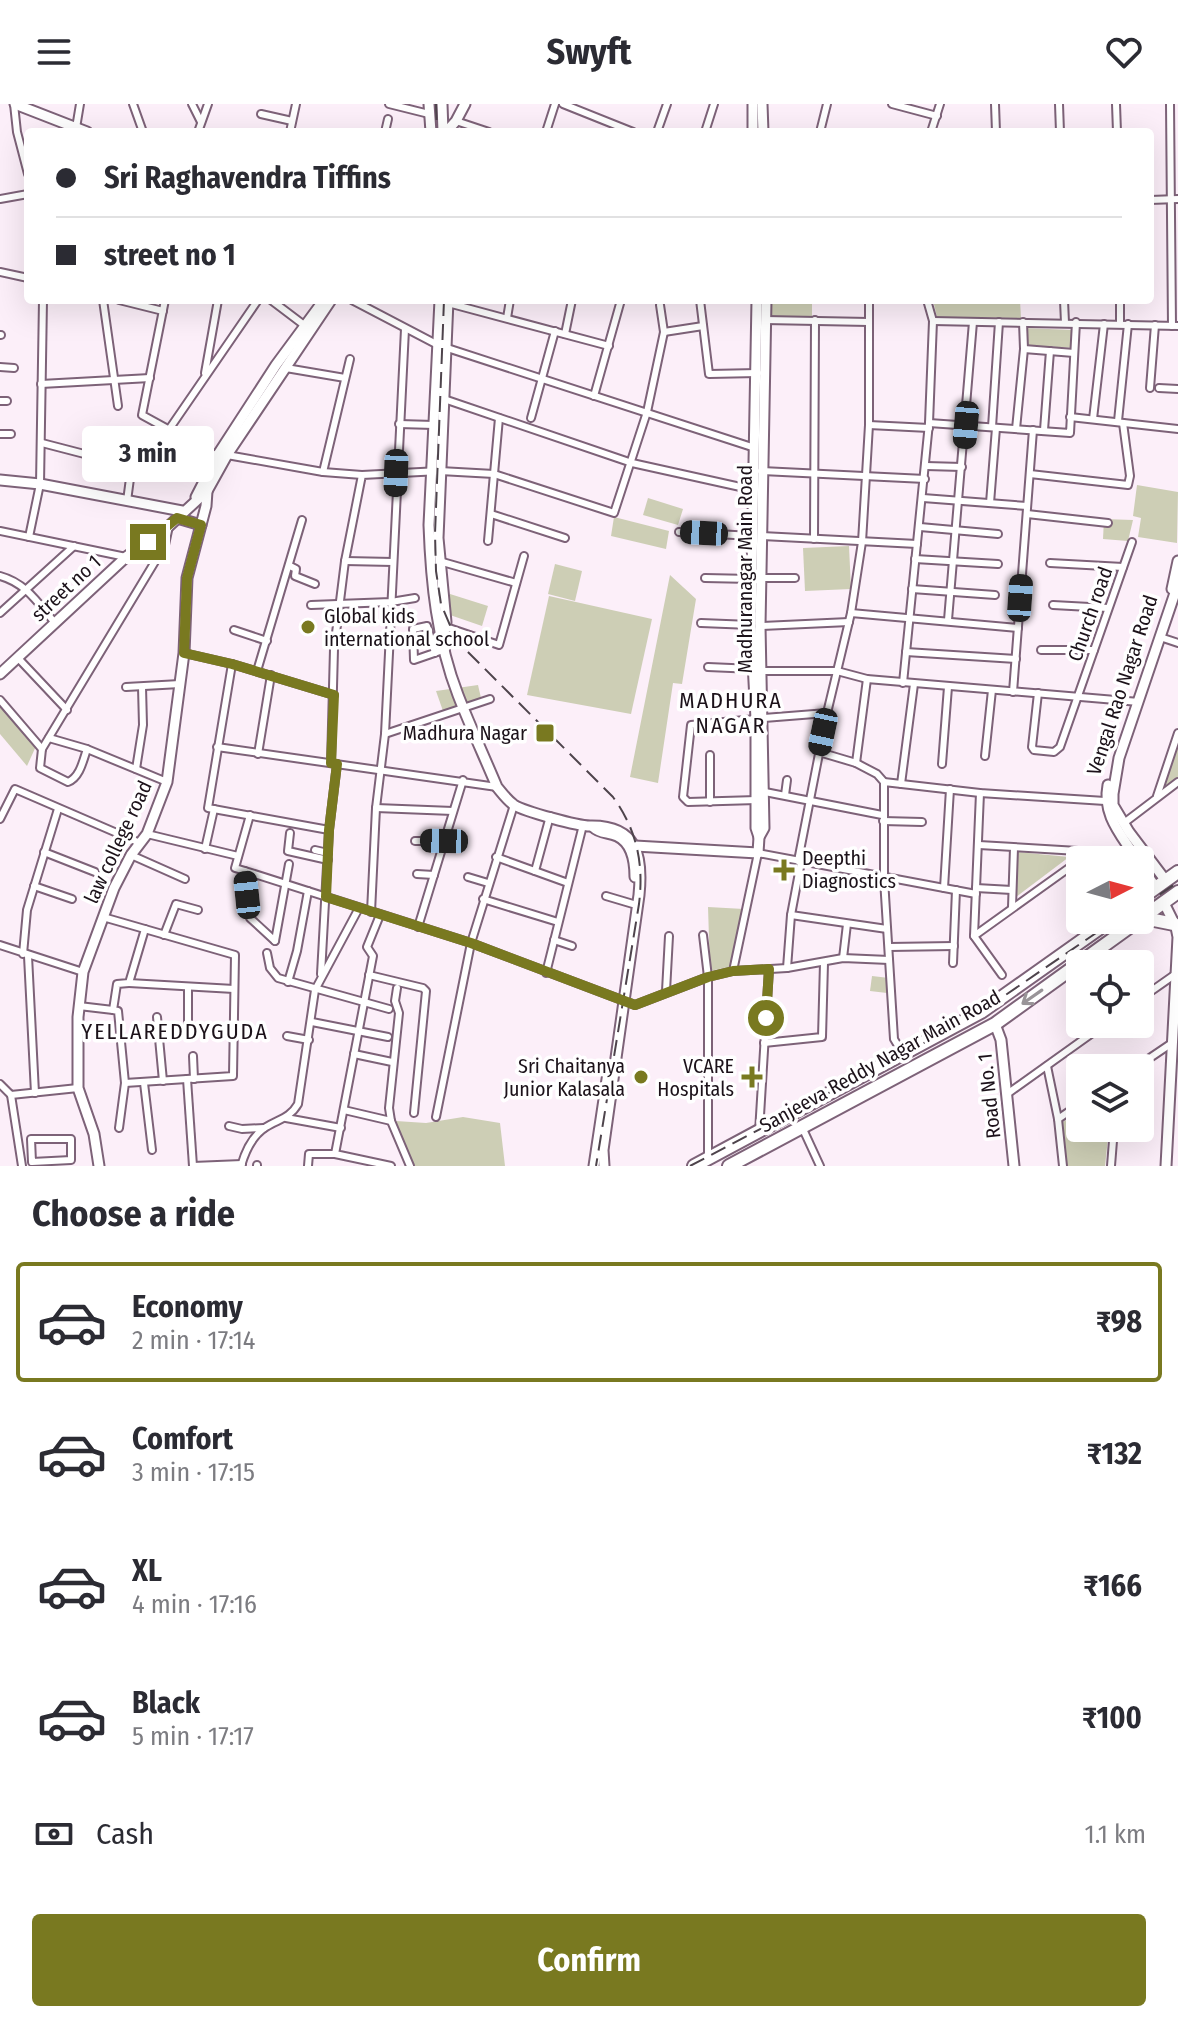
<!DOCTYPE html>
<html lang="en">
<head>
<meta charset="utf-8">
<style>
  body { margin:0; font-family:"Fira Sans Condensed",sans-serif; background:#f7f7f7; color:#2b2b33; height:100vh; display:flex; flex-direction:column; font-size:30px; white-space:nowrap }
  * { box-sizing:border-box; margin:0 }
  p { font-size:26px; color:#7c7c81 }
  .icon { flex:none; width:44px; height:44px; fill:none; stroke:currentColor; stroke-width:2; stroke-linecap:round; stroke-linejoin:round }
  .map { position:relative; height:1062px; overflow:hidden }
  .drawer { display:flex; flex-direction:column; background:#fff; flex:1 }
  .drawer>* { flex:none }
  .banner { position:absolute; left:24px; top:24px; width:1130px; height:176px; border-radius:8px; box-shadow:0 8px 32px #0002; display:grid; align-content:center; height:176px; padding:0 32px; background:#fff }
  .needle { width:52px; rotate:84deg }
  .controls { position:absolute; left:1066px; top:742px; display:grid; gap:16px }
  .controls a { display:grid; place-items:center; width:88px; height:88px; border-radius:8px; background:#fff; box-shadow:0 8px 32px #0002; font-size:40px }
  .end { position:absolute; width:36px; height:36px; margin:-18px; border:10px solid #797920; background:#fff; box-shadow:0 0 0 4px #fff }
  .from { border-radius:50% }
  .bubble { position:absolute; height:56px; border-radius:8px; background:#fff; box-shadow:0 8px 32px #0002; font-size:26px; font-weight:700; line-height:56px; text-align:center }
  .car { position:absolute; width:24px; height:48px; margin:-24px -12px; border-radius:10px; box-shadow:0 0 6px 2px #0007; background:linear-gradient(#222 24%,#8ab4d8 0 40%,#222 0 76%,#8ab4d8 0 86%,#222 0) }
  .banner b { display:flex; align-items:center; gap:28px; height:76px; font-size:30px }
  .banner b+b { border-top:2px solid #e1e1e2 }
  .banner i { width:20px; height:20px; background:#2b2b33 }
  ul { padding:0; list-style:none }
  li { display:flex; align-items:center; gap:24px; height:120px; margin:0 16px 12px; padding:0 16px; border:4px solid transparent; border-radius:8px }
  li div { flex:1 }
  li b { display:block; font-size:30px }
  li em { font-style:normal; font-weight:700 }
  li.selected { border-color:#797920 }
  li>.icon { width:72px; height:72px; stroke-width:1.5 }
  h2 { padding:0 32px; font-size:36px; line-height:96px }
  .pay { display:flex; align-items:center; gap:20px; height:88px; padding:0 32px; font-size:30px }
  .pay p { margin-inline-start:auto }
  .button { display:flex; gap:16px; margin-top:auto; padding:16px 32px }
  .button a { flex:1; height:92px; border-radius:8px; background:#797920; color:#fff; font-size:32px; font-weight:700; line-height:92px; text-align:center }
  header { display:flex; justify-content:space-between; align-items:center; height:104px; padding:0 32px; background:#fff; font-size:36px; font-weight:700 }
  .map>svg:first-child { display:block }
</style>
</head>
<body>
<header><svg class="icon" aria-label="menu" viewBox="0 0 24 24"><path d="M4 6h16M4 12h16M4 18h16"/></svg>Swyft<svg class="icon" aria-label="heart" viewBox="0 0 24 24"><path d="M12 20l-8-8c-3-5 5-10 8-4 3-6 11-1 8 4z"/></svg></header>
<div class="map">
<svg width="1178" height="1062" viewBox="0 0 1178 1062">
  <rect width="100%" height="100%" fill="#fceff9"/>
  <g fill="#cdceb5">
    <rect x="763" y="196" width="49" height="17"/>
    <path d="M933 196H1020L1021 214 937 213Z"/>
    <path d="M1024 224 1073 226V244L1026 241Z"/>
    <path d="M1137 381 1178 388 1177 439 1138 433 1141 414 1133 412Z"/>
    <path d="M648 394 683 405 678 421 643 411Z"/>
    <path d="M614 413 669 427 666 445 611 432Z"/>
    <path d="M1104 415 1133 416 1128 437 1103 435Z"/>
    <path d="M849 442 851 485 805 487 803 444Z"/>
    <path d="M555 460 582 467 575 497 548 490Z"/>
    <path d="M670 471 696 495 682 580 673 579 658 679 630 673Z"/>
    <path d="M450 490 488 502 482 522 450 511Z"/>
    <path d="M549 492 652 515 631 610 527 591Z"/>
    <path d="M478 581 481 594 443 607 436 587Z"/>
    <path d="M0 600 37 640 27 662 0 630Z"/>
    <path d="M1178 634V674L1161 686Z"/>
    <path d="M1018 748 1069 753 1016 793Z"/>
    <path d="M708 803 744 805 733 862 710 867Z"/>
    <path d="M872 872 889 874 887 889 870 887Z"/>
    <path d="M1080 1007V1024H1109L1105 1062H1067L1063 1018Z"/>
    <path d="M463 1013 500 1019 505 1062H414L396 1017 426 1019Z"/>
  </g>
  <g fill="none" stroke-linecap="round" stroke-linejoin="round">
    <g stroke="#7d6278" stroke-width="10">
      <g id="street">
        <path d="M14 0 17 28 28 70"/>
        <path d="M133 0 143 28"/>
        <path d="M192 0 201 18"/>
        <path d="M389 0 429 10"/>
        <path d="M563 0 633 28"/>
        <path d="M892 0 937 12"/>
        <path d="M995 0 996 28"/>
        <path d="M1059 0 1060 28"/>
        <path d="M1116 0 1117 28"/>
        <path d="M1170 0 1172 222"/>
        <path d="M261 10 292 17"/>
        <path d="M456 17 489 28"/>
        <path d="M76 24 80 0"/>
        <path d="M198 28 208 0"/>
        <path d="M290 28 296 0"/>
        <path d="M385 28 388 15"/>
        <path d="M546 28 555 0"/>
        <path d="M657 28 667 0"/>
        <path d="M705 28 714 0"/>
        <path d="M820 28 827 0"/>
        <path d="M931 28 940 0"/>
        <path d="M0 95 28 90"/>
        <path d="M1150 96 1178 95"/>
        <path d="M0 168 28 174"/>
        <path d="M103 196 118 302"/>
        <path d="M119 196 163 207"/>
        <path d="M165 196 142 311 217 352"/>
        <path d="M271 196 304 221"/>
        <path d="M352 196 438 241 755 344"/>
        <path d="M700 196 709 270 758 269"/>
        <path d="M1064 196 1065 219"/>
        <path d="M1120 196V220"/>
        <path d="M448 199 609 242"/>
        <path d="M507 214 510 196"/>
        <path d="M765 216 869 218"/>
        <path d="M933 217 1178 222"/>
        <path d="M664 228 703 222"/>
        <path d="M565 230 572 196"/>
        <path d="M0 231H1"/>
        <path d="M1024 245 1074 249"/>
        <path d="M0 263 14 264"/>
        <path d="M286 264 345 274"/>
        <path d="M205 269 218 196"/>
        <path d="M41 280 150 274"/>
        <path d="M1150 284 1155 221"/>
        <path d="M1159 284 1178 285"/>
        <path d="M594 292 621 196"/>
        <path d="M444 295 632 359 754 386"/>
        <path d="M0 297H7"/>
        <path d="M1070 313 1178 325"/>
        <path d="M531 314 555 227"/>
        <path d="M1093 315 1104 220"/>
        <path d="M1118 317 1128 220"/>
        <path d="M929 319 1070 329 1076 218"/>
        <path d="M399 320 434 321"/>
        <path d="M869 321 929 324"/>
        <path d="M992 323 999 218"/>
        <path d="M170 324 258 196"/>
        <path d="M1016 325 1024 245 1023 218"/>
        <path d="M1044 326 1050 247"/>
        <path d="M0 330H11"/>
        <path d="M42 339 119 359 131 367 127 397"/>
        <path d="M227 351 323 368 362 371"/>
        <path d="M926 362 962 363"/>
        <path d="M761 367 925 375"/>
        <path d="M323 368 350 255"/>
        <path d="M1030 370 1128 381 1130 372 1123 319"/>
        <path d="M923 394 1027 402"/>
        <path d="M990 399 996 324"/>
        <path d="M491 410 565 434"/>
        <path d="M1027 410 1108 419"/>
        <path d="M920 423 998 430"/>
        <path d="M0 427 126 453"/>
        <path d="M679 428 753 432"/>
        <path d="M761 432 917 440"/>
        <path d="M29 433 40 380 43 196"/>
        <path d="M814 435 815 216"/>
        <path d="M488 437 499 314"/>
        <path d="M915 455 998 460"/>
        <path d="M345 457 393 458"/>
        <path d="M439 457 516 479"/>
        <path d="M1050 459 1123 463"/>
        <path d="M290 462 296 465 295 472 315 480"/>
        <path d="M0 472C26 479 38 499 55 519"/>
        <path d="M705 474 752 475"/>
        <path d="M760 474H795"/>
        <path d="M912 485 995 491"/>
        <path d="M311 501 391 498 415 494"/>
        <path d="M1053 501 1108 504"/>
        <path d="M0 509 74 442"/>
        <path d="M851 509 1018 524"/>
        <path d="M948 516 973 218"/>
        <path d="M701 519 751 521"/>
        <path d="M760 522 849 518"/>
        <path d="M446 523 499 541 524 452"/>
        <path d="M234 526 267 537"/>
        <path d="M1160 533 1178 539"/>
        <path d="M1041 546H1094"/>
        <path d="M906 548 1016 555"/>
        <path d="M184 549 232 560 334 591"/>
        <path d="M435 549 427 522 413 525 414 556 446 545"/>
        <path d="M18 554 67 606"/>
        <path d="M232 560 208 704 329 726"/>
        <path d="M708 563 754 565"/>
        <path d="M257 567 302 416"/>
        <path d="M762 567H837L867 575"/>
        <path d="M903 579 929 319 933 217 927 196"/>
        <path d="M126 583 180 580"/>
        <path d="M1013 588 1033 326"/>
        <path d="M1038 589 1032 643 1034 646 1054 648 1060 643 1132 438"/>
        <path d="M0 596 42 645"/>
        <path d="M764 614 827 609"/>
        <path d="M756 615 691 621 683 693 688 698 757 696"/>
        <path d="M385 630 490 595"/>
        <path d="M49 634 87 645 167 678"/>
        <path d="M217 643 497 683"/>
        <path d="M87 645C83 657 80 673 68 678L40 664 42 645 165 441 169 422"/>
        <path d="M819 648 856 659 867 575 1139 598"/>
        <path d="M258 650 271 571"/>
        <path d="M985 652 992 586"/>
        <path d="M331 659 334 545 345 457 362 371 440 367 494 370 614 409 647 308 664 228 660 201"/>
        <path d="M856 659 877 670 884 678"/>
        <path d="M942 660 948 583"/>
        <path d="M136 665 143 621 142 583"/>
        <path d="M901 680 914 580"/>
        <path d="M765 688 882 711"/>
        <path d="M980 689 974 832 1002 871"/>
        <path d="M785 691 787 676"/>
        <path d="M1157 692 1178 629"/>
        <path d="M710 698V651"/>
        <path d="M376 704 453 707"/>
        <path d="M250 711 235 764 245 767 250 814 275 837"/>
        <path d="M0 715 15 685 140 739"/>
        <path d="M883 717 922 718"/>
        <path d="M1124 719 1178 678"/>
        <path d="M290 729 288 747 328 756"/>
        <path d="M147 730 238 752"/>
        <path d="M415 737H444"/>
        <path d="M979 741 1078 747 1083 750 1080 756"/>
        <path d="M205 745 214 705"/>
        <path d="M315 746 328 749"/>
        <path d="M44 748 95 768"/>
        <path d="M131 751 185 775"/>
        <path d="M496 753 568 779"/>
        <path d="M798 757 827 609 851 509 862 438 869 321V196"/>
        <path d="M245 767 471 839 635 901 708 873 733 867 787 864 843 854 889 856"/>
        <path d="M535 767 550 712"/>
        <path d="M417 770 434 771"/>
        <path d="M468 773 488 779"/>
        <path d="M34 782 72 795"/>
        <path d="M944 784 950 685"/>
        <path d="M976 784 1012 786"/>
        <path d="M606 792 633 800"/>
        <path d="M483 795 558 818"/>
        <path d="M1012 803 1014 744"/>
        <path d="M371 808 376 704 385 630 405 225"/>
        <path d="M380 811 367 843 373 852 335 1050 391 1062"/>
        <path d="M791 811 887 825"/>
        <path d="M103 813 235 851 233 972 125 979"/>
        <path d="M418 823 463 676"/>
        <path d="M164 831 176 800 198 806"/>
        <path d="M703 831 708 873V1054"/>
        <path d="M974 832 1080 756"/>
        <path d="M554 836 572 842"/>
        <path d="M275 837 289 760"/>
        <path d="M0 841 83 868"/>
        <path d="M889 843 954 842"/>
        <path d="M267 849 270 864 278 874 389 905"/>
        <path d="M23 850 27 806 58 705"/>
        <path d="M28 852 35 989"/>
        <path d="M843 854 847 820"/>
        <path d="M953 859 956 786"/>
        <path d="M787 864 791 811 801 758"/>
        <path d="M733 867 758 749 976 790"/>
        <path d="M546 869 583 721"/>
        <path d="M321 870 329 726 337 660"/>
        <path d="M369 871 423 884 426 887 414 1009"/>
        <path d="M288 878 297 847 308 787"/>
        <path d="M129 879 234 885"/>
        <path d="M188 883V925"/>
        <path d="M397 884 395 897 399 909 389 1004 391 1017 410 1062"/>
        <path d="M666 887 669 832"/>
        <path d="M1140 895 1177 869"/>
        <path d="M79 902 113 906"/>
        <path d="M157 913 163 977"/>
        <path d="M312 918 388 933"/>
        <path d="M287 932 309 936"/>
        <path d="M764 939 822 933 824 859"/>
        <path d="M354 950 392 958"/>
        <path d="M903 950 894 935 884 775V678L980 689 1105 697"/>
        <path d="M193 952 194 975"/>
        <path d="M1047 962 1058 1015 1063 1062"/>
        <path d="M1135 964 1172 939"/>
        <path d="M187 975 193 1062"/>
        <path d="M144 979 152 1046"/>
        <path d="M0 980 11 991 78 984"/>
        <path d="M1007 990 1105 920"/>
        <path d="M11 991 22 1062"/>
        <path d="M344 1006 391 1017"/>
        <path d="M436 1013 471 839 514 701"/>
        <path d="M286 1014 341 1024"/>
        <path d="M1058 1015 1080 1000"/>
        <path d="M229 1022 242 1025 264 1024"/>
        <path d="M802 1023 820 1062"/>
        <path d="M119 1024 125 979 118 907 113 906 117 880 129 879 145 825"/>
        <path d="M759 1028 769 865"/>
        <path d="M31 1035H71V1056L32 1058Z"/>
        <path d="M193 1062 242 1060"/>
        <path d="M241 1062C245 1048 253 1031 266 1023 279 1015 290 1014 298 1000L315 886 359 804"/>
        <path d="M257 1062V1061"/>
        <path d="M308 1062 309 1050H335"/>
        <path d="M1111 1062 1114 1024"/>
      </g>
    </g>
    <g stroke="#7d6278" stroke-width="13">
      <g id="secondary">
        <path d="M15 0 87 28"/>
        <path d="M429 0 431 28"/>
        <path d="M442 0 443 28"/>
        <path d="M753 0V28"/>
        <path d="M762 0 763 28"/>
        <path d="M446 28 456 17 465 0"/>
        <path d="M440 196 429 421C431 478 437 537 458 591 470 622 484 652 497 683 502 689 507 696 514 701 524 707 579 723 592 722 637 722 643 752 639 791L603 1046 604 1062"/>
        <path d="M757 196 751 521 756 615V724L759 733"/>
        <path d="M0 376 40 380 182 407"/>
        <path d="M196 393 217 352 276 261 324 196"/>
        <path d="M177 414 201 421"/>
        <path d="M1172 485 1178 457"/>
        <path d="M443 535 446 518 438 434 448 196"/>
        <path d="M0 570 126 453 169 422 207 387 227 351 331 196"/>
        <path d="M1108 681C1102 712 1122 731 1137 756"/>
        <path d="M593 723C600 730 608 728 617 732 632 739 635 759 635 773"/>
        <path d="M635 742 758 749 759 733 764 724 760 522 766 196"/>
        <path d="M1140 760 1156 784"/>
        <path d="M1166 777 1129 728 1113 701V690L1119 654 1178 480"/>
        <path d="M1164 799 1176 823 1178 833 1166 1062"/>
        <path d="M995 920 1001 936 1014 1062"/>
        <path d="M99 1062 94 1030 78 984V913L83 868 114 784 131 751 147 730 167 678 184 549 187 474 206 402 207 387"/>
        <path d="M594 1062 609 962"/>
      </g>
    </g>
    <g stroke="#7d6278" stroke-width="16">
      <g id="highway">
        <path d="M1140 795 1178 768"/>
        <path d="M1144 814 1174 820"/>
        <path d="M694 1062 981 908 1111 816"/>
        <path d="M729 1062 995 920 1178 788"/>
      </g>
    </g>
    <use href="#street" stroke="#fff" stroke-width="6"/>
    <use href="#secondary" stroke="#fff" stroke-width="9"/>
    <use href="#highway" stroke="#fff" stroke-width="12"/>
    <g stroke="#4e444c" stroke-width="2" stroke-dasharray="16 8" stroke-linecap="butt">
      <path d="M436 0 437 28"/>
      <path d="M444 196 435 430 436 467 441 500 452 526 463 543 613 693C637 726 644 760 639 800L596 1062"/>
      <path d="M1140 804 1178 778"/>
      <path d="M690 1062 975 912 1115 816"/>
    </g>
  </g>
  <defs><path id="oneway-shaft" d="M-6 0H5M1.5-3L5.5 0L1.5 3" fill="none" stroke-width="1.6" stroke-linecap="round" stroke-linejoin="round" transform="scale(2)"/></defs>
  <use stroke="#999498" href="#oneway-shaft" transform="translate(1032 893) rotate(145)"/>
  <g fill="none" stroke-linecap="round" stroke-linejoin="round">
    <path stroke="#797920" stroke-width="10" d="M148 438 177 414 201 421 187 474 184 549 232 560 334 591 331 659 337 660 329 726 326 793 471 839 635 901 708 873 733 867 769 865 766 914"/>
  </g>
  <g fill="#797920" stroke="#fff" stroke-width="3">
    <circle cx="308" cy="523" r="8"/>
    <rect x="535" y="619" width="20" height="20" rx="4"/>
    <path d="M780 754h8v8h8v8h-8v8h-8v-8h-8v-8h8z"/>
    <circle cx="641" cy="973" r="8"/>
    <path d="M748 961h8v8h8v8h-8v8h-8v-8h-8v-8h8z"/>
  </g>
  <g text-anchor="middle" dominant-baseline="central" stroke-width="7" stroke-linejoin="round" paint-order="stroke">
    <g font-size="20" fill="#1c121a" stroke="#fff">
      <text transform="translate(745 465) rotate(-90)">Madhuranagar Main Road</text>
      <text transform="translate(66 484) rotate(-43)">street no 1</text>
      <text transform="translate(1090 510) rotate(-71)">Church road</text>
      <text transform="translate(1122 581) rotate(-72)">Vengal Rao Nagar Road</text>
      <text transform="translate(118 738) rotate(-65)">law college road</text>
      <text transform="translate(880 957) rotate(-29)">Sanjeeva Reddy Nagar Main Road</text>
      <text transform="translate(989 992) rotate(-96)">Road No. 1</text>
    </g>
    <g font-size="20" fill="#1c121a" stroke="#fff" text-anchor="end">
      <text x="324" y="512" text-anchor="start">Global kids<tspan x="324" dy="23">international school</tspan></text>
      <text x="527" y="629">Madhura Nagar</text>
      <text x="802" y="754" text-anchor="start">Deepthi<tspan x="802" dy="23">Diagnostics</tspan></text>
      <text x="625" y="962">Sri Chaitanya<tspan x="625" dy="23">Junior Kalasala</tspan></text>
      <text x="734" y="962">VCARE<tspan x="734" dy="23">Hospitals</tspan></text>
    </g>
    <g font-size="22" letter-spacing="2" fill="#1c121a" stroke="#fff">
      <text x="731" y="596">MADHURA<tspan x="731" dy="25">NAGAR</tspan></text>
      <text x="175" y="927">YELLAREDDYGUDA</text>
    </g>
  </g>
</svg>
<div class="controls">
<a><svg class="needle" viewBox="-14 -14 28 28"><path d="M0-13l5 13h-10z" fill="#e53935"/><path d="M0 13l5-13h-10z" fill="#7c7c81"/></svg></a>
<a><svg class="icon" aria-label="locate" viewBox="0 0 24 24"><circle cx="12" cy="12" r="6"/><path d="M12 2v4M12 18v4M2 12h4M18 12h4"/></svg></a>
<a><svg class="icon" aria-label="layers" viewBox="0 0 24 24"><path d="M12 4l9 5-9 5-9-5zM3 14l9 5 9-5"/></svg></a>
</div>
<i class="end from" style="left:766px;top:914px"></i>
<i class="end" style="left:148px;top:438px"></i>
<div class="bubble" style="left:82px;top:322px;width:132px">3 min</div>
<i class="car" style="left:966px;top:321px;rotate:185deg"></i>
<i class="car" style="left:396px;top:369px;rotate:182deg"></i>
<i class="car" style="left:704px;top:429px;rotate:273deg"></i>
<i class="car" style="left:1020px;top:494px;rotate:4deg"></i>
<i class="car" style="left:823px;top:628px;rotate:192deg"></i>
<i class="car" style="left:444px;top:737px;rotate:271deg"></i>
<i class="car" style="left:247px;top:791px;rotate:354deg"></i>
<div class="banner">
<b><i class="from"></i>Sri Raghavendra Tiffins</b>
<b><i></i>street no 1</b>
</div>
</div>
<section class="drawer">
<h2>Choose a ride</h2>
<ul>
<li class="selected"><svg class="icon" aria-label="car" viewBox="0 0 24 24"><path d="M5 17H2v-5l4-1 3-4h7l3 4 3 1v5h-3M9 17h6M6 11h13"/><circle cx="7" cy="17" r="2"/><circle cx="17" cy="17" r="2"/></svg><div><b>Economy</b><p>2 min · 17:14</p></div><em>₹98</em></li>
<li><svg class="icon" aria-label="car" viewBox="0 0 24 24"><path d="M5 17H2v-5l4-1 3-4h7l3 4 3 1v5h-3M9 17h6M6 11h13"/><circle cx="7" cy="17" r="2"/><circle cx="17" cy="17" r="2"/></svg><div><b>Comfort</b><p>3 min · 17:15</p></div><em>₹132</em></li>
<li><svg class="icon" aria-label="car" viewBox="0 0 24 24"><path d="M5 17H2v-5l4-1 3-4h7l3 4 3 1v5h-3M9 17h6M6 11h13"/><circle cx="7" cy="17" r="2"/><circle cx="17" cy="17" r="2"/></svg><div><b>XL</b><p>4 min · 17:16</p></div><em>₹166</em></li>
<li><svg class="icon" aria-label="car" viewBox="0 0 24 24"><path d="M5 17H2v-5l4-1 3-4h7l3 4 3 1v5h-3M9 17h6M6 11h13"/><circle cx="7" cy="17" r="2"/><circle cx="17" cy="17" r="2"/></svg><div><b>Black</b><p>5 min · 17:17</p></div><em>₹100</em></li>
</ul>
<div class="pay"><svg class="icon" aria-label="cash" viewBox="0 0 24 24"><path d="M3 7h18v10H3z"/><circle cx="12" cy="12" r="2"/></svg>Cash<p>1.1 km</p></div>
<div class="button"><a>Confirm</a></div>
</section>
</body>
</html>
